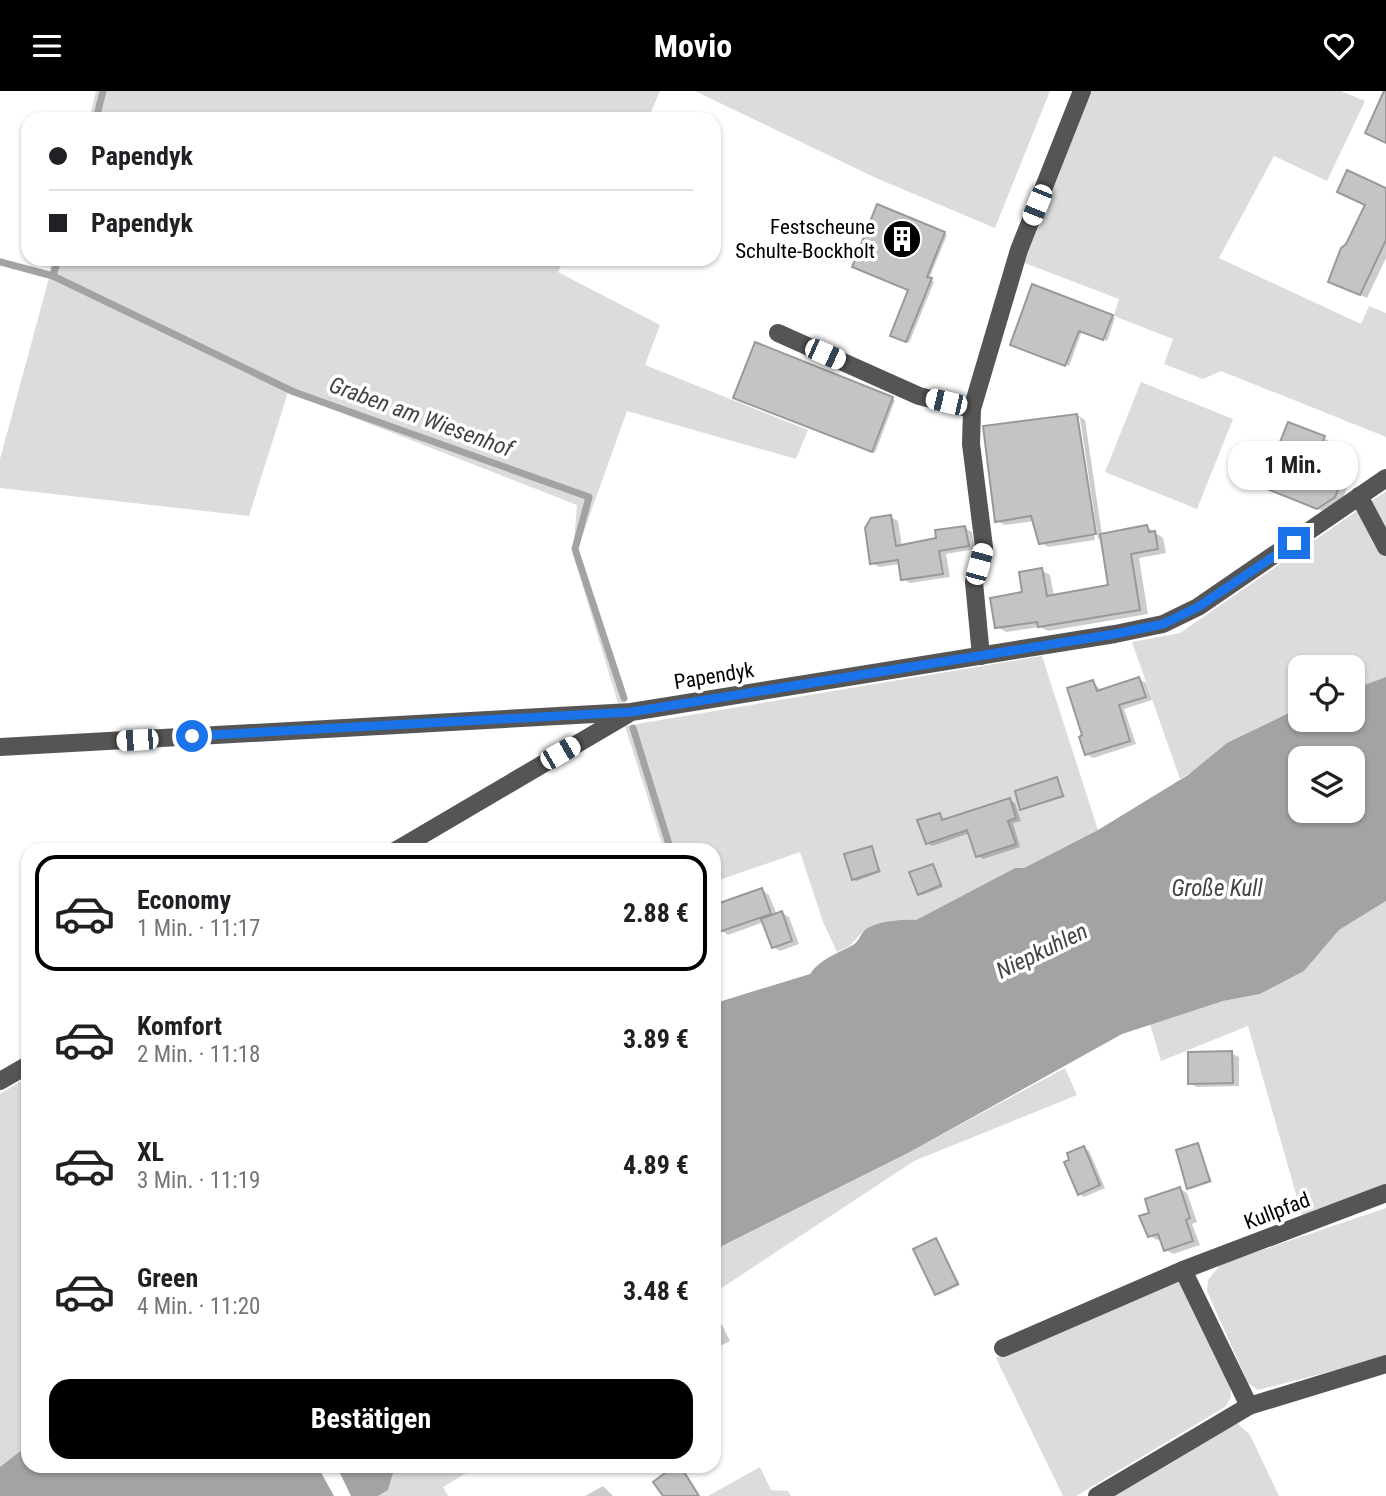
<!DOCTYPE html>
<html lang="de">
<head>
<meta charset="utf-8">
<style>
  body { margin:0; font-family:"Roboto Condensed",sans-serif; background:#f2f2f2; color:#202124; height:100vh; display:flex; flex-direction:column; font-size:26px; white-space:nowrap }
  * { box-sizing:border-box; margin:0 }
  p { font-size:23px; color:#757577 }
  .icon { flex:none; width:38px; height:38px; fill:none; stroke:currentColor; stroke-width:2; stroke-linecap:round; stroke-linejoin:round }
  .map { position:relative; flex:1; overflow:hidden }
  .panel { position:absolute; left:21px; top:752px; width:700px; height:630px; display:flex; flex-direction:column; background:#fff; border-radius:21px; box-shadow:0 2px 5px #0004 }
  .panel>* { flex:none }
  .guide { position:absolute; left:21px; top:21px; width:700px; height:154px; border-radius:21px; box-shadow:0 2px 5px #0004; display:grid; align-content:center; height:154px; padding:0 28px; background:#fff }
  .tools { position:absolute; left:1288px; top:564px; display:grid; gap:14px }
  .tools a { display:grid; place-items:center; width:77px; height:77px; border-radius:14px; background:#fff; box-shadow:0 2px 5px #0004; font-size:35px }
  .end { position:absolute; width:32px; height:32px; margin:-16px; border:9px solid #1a73e8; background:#fff; box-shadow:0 0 0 4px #fff }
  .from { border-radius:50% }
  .bubble { position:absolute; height:49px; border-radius:21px; background:#fff; box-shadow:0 2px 5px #0004; font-size:23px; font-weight:700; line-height:49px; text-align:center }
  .car { position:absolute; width:21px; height:42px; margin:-21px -10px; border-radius:9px; box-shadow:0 0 5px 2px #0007; background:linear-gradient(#fff 24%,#345 0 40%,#fff 0 76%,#345 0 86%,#fff 0) }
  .guide b { display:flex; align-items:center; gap:24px; height:66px; font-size:26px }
  .guide b+b { border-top:2px solid #e0e0e0 }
  .guide i { width:18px; height:18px; background:#202124 }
  ul { padding:12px 0 0; list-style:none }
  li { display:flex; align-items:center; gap:21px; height:116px; margin:0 14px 10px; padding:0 14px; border:4px solid transparent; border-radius:21px }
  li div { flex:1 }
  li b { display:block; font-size:26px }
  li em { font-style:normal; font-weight:700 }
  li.selected { border-color:#000 }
  li>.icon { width:63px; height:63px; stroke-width:1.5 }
  .button { display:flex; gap:14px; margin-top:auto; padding:14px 28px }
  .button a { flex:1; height:80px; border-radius:21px; background:#000; color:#fff; font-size:28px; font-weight:700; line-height:80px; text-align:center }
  header { display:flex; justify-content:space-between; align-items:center; height:91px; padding:0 28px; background:#000; color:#fff; font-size:32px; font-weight:700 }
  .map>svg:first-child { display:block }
</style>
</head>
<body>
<header><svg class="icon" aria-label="menu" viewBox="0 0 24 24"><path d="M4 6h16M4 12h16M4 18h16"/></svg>Movio<svg class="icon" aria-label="heart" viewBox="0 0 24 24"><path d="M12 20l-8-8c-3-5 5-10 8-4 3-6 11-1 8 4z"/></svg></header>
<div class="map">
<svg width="1386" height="1405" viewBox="0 0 1386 1405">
  <rect width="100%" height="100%" fill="#fff"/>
  <g fill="#dcdcdc">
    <path d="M96 0H660L648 28H89Z"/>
    <path d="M695 0H1050L995 137 876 87Z"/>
    <path d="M1089 0H1341L1365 10 1327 90 1274 65 1219 167 1361 233 1369 215 1386 222V346L1221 280 1203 288 1164 273 1173 248 1114 225 1119 208 1022 171Z"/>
    <path d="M0 167 49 181 53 168H564L558 181 660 234 645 274 808 339 796 368 627 320 578 457 627 611 618 612 573 463 577 414 288 301 249 425 0 397V368L49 187 0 174Z"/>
    <path d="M1141 291 1233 328 1197 418 1105 381Z"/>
    <path d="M1386 400V586L1353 598V576H1300V617L1180 688 1132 551 1180 542Z"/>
    <path d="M1042 565 1098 739 1024 777H1015L916 829C901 828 880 830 867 838 853 847 859 852 837 861L823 831 800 761 714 791V760L664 759 625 635Z"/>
    <path d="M1386 810V1096L1302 1124 1248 935 1161 970 1150 933 1223 910 1260 903 1304 880 1339 839Z"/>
    <path d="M1065 977 1077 1004 914 1070 714 1202V1159L910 1061Z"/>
    <path d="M28 986V1354L0 1376V1003Z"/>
    <path d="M1386 1117V1266L1258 1299 1248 1292 1207 1200 1208 1189 1221 1173Z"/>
    <path d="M1180 1188 1230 1290 1231 1306 1225 1316 1076 1405H1063L996 1267Z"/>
    <path d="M1237 1332 1250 1344 1279 1405H1112Z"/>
    <path d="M395 1376H476L443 1396 448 1405H378L388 1399Z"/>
    <path d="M760 1376 771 1399 788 1400 791 1405H708Z"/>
  </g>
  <g fill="#a3a3a3" fill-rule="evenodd">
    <path d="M1386 586V810L1339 839 1304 880 1260 903 1223 910 1122 943 910 1061 714 1159V919L722 910 810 883C820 868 836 863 851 855 859 852 860 843 866 838 878 830 902 828 916 829L1015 777H1024L1098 739 1188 684 1227 652 1291 621 1300 617V628H1353V598ZM1300 667H1353V719H1300Z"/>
    <path d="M28 1354V1376H318L334 1405H0V1376Z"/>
    <path d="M337 1376H395L388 1399 378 1405H351Z"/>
  </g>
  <g fill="#0003">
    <path d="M1386 99V167L1367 207 1337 194 1347 154 1367 114Z"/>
    <path d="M944 142 947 144 929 188 934 191 909 252 895 246Z"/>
    <path d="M1112 225 1115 227 1107 250 1082 240 1069 275 1015 255Z"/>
    <path d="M756 253 895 309 875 362 738 308Z"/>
    <path d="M1077 324 1085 329 1102 444 1147 436 1163 447 1166 462 1139 467 1148 523 1048 540 1040 536 1006 541 997 536 1041 479 1050 484 1054 505 1110 495 1102 447 1098 448 1080 327H1076L1095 449 1048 456 1040 451 1034 430 1005 434 997 430Z"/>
    <path d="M1324 347 1331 351 1317 384 1347 397 1342 410 1325 421 1271 399Z"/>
    <path d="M891 426 898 430 902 455 938 449 965 437 972 441 975 458 946 463 950 486 910 492 903 488 900 473 879 476 872 472Z"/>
    <path d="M1139 588 1146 592 1152 609 1124 618 1136 653 1093 667 1086 663 1085 645 1093 591 1102 600Z"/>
    <path d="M1057 688 1065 706 1022 718Z"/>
    <path d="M1009 709 1015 712 1021 730 1013 732 1020 756 983 768 978 765 970 742 932 755 927 752 940 724 946 730Z"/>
    <path d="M871 757 881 781 856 790 853 788Z"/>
    <path d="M932 775 943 796 922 804 919 802Z"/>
    <path d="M762 799 769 804 777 824 782 822 789 826 799 853 780 860 773 856 764 831 728 844 721 839 714 815Z"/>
    <path d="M1231 962 1239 966V995L1197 996 1190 992Z"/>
    <path d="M1198 1054 1212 1091 1191 1098 1188 1097Z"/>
    <path d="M1084 1057 1089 1060 1105 1097 1084 1106 1079 1103Z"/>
    <path d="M1180 1098 1187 1102 1197 1131 1192 1133 1200 1154 1173 1163 1166 1159 1161 1148 1157 1149 1150 1145 1152 1123Z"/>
    <path d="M936 1149 960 1194 939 1204 936 1203Z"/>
    <path d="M716 1231 722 1234 730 1250 714 1258Z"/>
    <path d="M603 1395 613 1405H585Z"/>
  </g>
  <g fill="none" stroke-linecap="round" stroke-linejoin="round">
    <g stroke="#a3a3a3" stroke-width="7">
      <path d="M96 28 103 0"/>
      <path d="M0 171 53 185 294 301 589 406 575 458 624 607"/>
      <path d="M53 185 58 168"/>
      <path d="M633 637 671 760"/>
      <path d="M714 901 721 924"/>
    </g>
  </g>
  <g fill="#c4c4c4" stroke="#999" stroke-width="2">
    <path d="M1384 0H1386V52L1365 42Z"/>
    <path d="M1347 79 1386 97V149L1360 204 1328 191 1341 157 1346 153 1365 114 1337 101Z"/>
    <path d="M877 113 945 141 927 186 932 187 906 251 890 245 908 199 852 176Z"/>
    <path d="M1032 193 1113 224 1103 249 1079 240 1065 275 1010 254Z"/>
    <path d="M755 251 893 306 872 361 733 307Z"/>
    <path d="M1077 323 1096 443 1039 453 1031 425 995 431 983 335Z"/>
    <path d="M1288 331 1325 345 1311 380 1341 392 1335 406 1317 418 1262 396Z"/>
    <path d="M891 424 896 455 936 447 935 439 965 435 969 455 939 460 943 483 901 489 898 469 870 473 865 437 871 427Z"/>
    <path d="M1147 434 1149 441 1155 440 1158 458 1131 463 1140 519 1038 536 1037 531 995 537 990 507 1022 501 1019 481 1042 477 1047 505 1108 494 1100 443Z"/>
    <path d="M1139 586 1146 606 1119 614 1130 650 1085 664 1079 646 1082 644 1067 597 1093 589 1097 600Z"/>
    <path d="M1057 686 1063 705 1020 719 1015 700Z"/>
    <path d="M1010 707 1016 727 1008 730 1016 753 976 766 967 739 926 753 917 729 940 722 942 729Z"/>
    <path d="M872 755 879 780 852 789 844 763Z"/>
    <path d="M933 773 941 794 918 804 909 781Z"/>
    <path d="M762 797 771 823 719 841 714 814Z"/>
    <path d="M782 820 792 850 772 857 761 828Z"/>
    <path d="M1232 960 1233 992 1188 993V961Z"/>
    <path d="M1198 1052 1210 1090 1187 1098 1176 1059Z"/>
    <path d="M1084 1055 1100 1094 1078 1104 1064 1071 1069 1069 1067 1062Z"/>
    <path d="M1180 1096 1190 1127 1186 1129 1193 1150 1164 1160 1158 1143 1148 1146 1139 1125 1149 1122 1145 1108Z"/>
    <path d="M936 1147 958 1193 935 1204 913 1158Z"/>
    <path d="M673 1376H681L699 1405H663L653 1391Z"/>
  </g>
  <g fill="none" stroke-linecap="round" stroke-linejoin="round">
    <g stroke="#555" stroke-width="18">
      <path d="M778 242 919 305 972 318"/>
      <path d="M1359 405 1386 456"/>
      <path d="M981 565 974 491 984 456 971 353 972 318 1019 159 1082 0"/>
      <path d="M0 656 631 621 1115 543 1163 533 1198 516 1386 387"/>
      <path d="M395 760 628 623"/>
      <path d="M0 990 28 974"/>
      <path d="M1183 1179 1249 1315"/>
      <path d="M1003 1257 1183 1179 1386 1102"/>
      <path d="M1097 1405 1249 1315 1386 1273"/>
    </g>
  </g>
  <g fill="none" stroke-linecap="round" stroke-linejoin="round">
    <path stroke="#1a73e8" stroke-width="9" d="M192 645 631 621 1115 543 1163 533 1198 516 1294 452"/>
  </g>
  <defs>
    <g id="building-disc" transform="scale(2.0125)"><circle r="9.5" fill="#000" stroke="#fff"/><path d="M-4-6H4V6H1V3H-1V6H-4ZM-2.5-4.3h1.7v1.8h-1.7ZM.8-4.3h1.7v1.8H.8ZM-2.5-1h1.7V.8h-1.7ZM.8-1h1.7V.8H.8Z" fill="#fff"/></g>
  </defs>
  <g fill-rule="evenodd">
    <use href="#building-disc" x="902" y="148"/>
  </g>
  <g text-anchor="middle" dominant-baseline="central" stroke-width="7" stroke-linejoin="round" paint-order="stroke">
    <g font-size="21" fill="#000" stroke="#fff" text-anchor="end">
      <text x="875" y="136">Festscheune<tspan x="875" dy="24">Schulte-Bockholt</tspan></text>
    </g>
    <g font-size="21" fill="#000" stroke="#fff">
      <text transform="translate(714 585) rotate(-9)">Papendyk</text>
      <text transform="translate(1277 1120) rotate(-21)">Kullpfad</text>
    </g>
    <g font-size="23" font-style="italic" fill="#444" stroke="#fff">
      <text transform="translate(421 326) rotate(20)">Graben am Wiesenhof</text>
      <text x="1217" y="797">Große Kull</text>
      <text transform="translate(1042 860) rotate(-26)">Niepkuhlen</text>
    </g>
  </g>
</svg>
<div class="tools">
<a><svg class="icon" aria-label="locate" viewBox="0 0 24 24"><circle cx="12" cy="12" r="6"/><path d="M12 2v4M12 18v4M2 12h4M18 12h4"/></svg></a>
<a><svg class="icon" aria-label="layers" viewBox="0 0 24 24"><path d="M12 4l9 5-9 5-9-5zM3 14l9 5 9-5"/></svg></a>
</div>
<i class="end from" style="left:192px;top:645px"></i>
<i class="end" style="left:1294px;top:452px"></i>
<div class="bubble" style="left:1228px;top:350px;width:130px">1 Min.</div>
<i class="car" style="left:1037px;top:114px;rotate:202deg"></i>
<i class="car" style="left:825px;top:263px;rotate:114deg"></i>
<i class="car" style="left:946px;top:311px;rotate:283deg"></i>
<i class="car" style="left:979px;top:473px;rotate:15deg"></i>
<i class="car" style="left:137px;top:649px;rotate:267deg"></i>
<i class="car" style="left:560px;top:662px;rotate:60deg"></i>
<div class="guide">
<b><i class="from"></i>Papendyk</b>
<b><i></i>Papendyk</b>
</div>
<section class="panel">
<ul>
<li class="selected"><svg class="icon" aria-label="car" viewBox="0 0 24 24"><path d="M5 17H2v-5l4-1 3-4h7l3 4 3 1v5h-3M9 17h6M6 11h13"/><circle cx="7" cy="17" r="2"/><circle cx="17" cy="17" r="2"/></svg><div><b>Economy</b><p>1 Min. · 11:17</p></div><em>2.88 €</em></li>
<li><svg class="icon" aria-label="car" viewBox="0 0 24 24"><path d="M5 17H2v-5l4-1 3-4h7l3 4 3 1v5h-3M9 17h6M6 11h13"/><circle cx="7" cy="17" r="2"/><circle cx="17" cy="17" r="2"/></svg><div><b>Komfort</b><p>2 Min. · 11:18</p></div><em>3.89 €</em></li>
<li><svg class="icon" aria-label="car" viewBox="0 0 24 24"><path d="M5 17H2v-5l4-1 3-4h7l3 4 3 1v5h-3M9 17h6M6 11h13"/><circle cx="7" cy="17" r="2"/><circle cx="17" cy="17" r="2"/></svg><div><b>XL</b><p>3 Min. · 11:19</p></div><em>4.89 €</em></li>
<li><svg class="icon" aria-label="car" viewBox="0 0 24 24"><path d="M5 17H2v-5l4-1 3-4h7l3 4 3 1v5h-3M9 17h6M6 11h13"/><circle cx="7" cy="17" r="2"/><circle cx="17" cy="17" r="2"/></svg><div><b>Green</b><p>4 Min. · 11:20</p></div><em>3.48 €</em></li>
</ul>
<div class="button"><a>Bestätigen</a></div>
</section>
</div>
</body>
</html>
